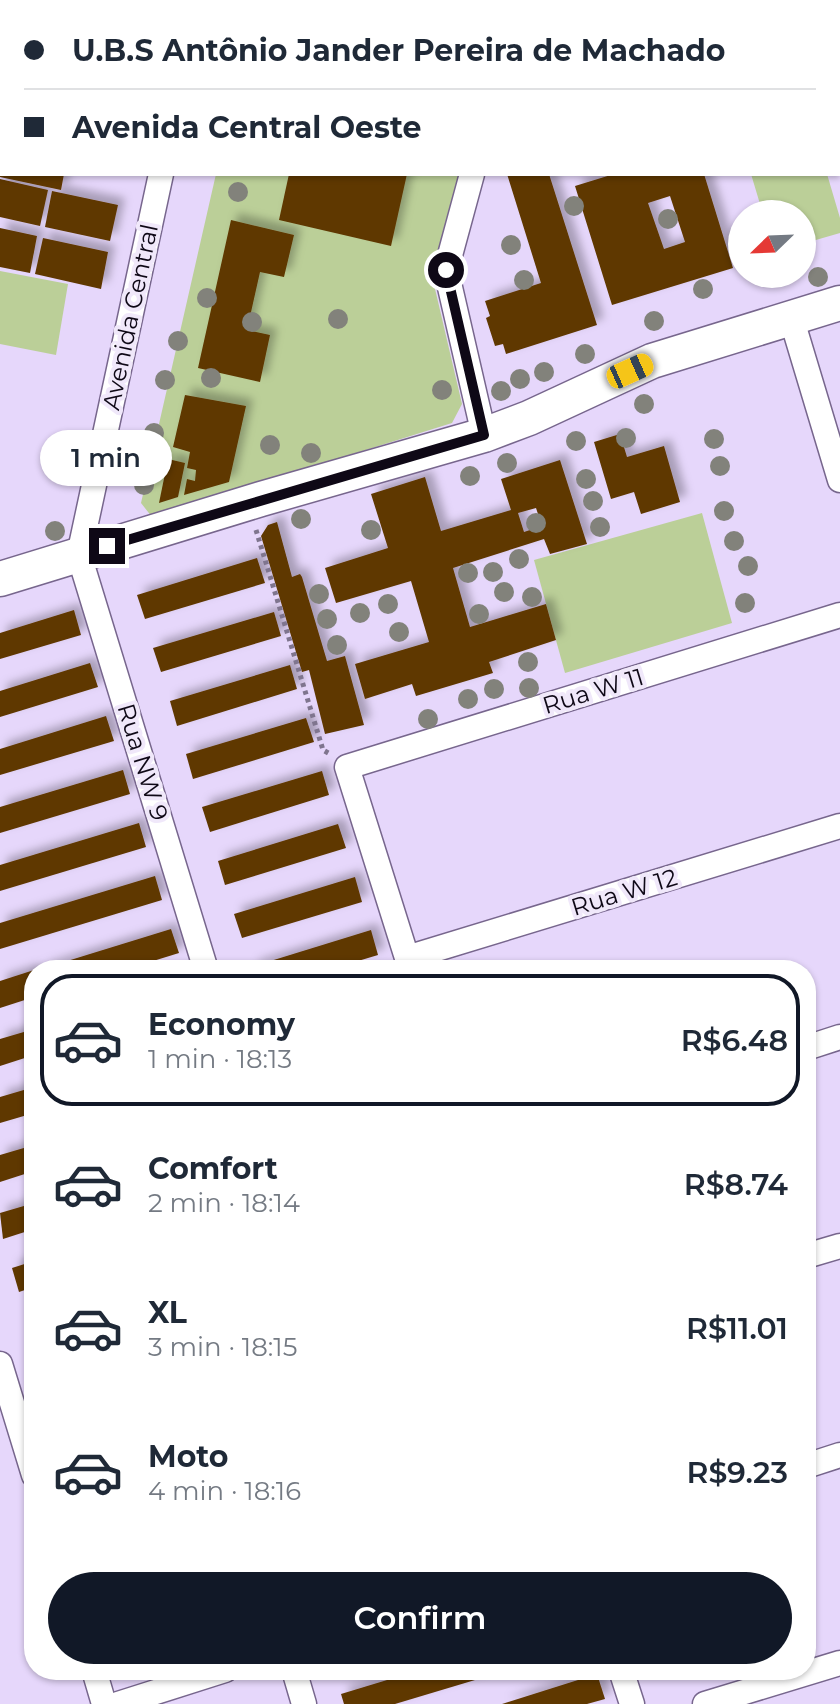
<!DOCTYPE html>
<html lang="en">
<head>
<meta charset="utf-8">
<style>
  body { margin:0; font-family:Montserrat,sans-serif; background:#f6f6f7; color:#1f2937; height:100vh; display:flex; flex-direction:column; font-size:30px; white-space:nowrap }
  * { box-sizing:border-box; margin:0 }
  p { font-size:26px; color:#747a83 }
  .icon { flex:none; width:44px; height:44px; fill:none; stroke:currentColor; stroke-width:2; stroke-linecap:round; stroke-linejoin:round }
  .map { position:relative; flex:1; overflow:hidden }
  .sheet { position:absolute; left:24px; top:960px; width:792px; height:720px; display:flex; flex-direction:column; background:#fff; border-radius:32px; box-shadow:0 2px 6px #0004 }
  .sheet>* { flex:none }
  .hud { position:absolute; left:0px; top:0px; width:840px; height:176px; box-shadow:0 2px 6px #0004; display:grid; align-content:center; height:176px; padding:0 24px; background:#fff }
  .needle { width:52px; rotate:247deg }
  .tools { position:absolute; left:728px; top:200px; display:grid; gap:16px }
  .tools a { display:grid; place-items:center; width:88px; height:88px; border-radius:50%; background:#fff; box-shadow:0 2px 6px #0004; font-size:40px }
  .end { position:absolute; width:36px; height:36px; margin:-18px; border:10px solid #0e0816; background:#fff; box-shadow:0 0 0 4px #fff }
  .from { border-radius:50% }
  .bubble { position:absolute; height:56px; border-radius:28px; background:#fff; box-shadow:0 2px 6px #0004; font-size:26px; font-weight:600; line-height:56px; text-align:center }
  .car { position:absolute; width:24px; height:48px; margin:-24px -12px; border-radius:10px; box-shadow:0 0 6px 2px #0007; background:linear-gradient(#f5c518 24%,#345 0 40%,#f5c518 0 76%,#345 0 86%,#f5c518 0) }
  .hud b { display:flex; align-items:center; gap:28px; height:76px; font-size:30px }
  .hud b+b { border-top:2px solid #e0e1e3 }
  .hud i { width:20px; height:20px; background:#1f2937 }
  ul { padding:14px 0 0; list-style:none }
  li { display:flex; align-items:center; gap:24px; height:132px; margin:0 16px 12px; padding:0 8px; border:4px solid transparent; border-radius:32px }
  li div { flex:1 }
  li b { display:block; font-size:30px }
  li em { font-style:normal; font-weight:600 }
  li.on { border-color:#111827 }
  li>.icon { width:72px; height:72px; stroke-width:1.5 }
  .cta { display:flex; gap:16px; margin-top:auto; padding:16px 24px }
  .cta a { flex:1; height:92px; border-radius:48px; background:#111827; color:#fff; font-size:32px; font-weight:600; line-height:92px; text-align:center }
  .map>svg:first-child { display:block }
</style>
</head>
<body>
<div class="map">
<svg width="840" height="1704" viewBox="0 0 840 1704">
  <defs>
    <filter id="shadow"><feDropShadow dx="7" dy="-7" stdDeviation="4" flood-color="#0004"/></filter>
  </defs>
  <rect width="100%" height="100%" fill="#e6d7fb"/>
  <g fill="#bbcf98">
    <path d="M256 0H506L255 2Z"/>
    <path d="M216 174H459L432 276 462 404 452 423 152 517 141 503Z"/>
    <path d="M751 174H827L840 218V233L802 244V214H763Z"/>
    <path d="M0 271 68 284 56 355 0 344Z"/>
    <path d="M702 513 732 623 565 673 534 560Z"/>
  </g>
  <g fill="#5f3705" fill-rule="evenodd" filter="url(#shadow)">
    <path d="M0 174H64L61 190 0 177Z"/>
    <path d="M289 174H407L391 246 279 220Z"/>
    <path d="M507 174H549L597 325 506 354 503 344 495 346 486 318 490 316 485 301 541 283Z"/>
    <path d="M614 174H704L733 268 612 305 575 186ZM670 196 685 242 664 249 648 203Z"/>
    <path d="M0 179 48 190 40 226 0 217Z"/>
    <path d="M52 191 118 205 110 241 45 227Z"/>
    <path d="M231 220 294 235 284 277 260 272 247 330 270 335 260 382 198 368Z"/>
    <path d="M0 228 37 236 30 273 0 267Z"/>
    <path d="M43 238 108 252 101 289 35 274Z"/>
    <path d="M185 395 246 406 229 482 184 495 187 479 195 481 196 470 187 468 190 452 173 447Z"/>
    <path d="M620 434 627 457 664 446 680 502 641 514 634 492 611 499 594 442Z"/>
    <path d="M168 459 185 463 178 497 159 503Z"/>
    <path d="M560 460 587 544 550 554 544 539 453 568 470 627 546 604 556 640 489 662 493 673 416 696 412 684 365 699 355 664 429 642 411 581 336 603 325 568 388 548 371 494 425 477 441 531 511 510 501 479ZM536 508 542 526 524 532 518 513Z"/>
    <path d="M277 522 292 577 300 574 302 577 327 661 345 656 364 725 325 734 309 670 302 672 261 536 268 525Z"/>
    <path d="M257 558 265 583 145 619 137 595Z"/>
    <path d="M74 610 81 635 0 659V633Z"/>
    <path d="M274 612 281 636 161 672 153 648Z"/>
    <path d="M90 663 98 687 0 717V691Z"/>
    <path d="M290 665 297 689 177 726 170 701Z"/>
    <path d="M106 716 114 741 0 775V749Z"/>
    <path d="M306 718 314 742 193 779 186 754Z"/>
    <path d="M123 770 130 794 0 833V807Z"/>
    <path d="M322 771 329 795 210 832 202 807Z"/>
    <path d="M139 823 146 847 0 891V865Z"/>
    <path d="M338 824 346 848 225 885 218 861Z"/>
    <path d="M155 876 162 900 0 949V923Z"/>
    <path d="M355 877 362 902 242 938 234 914Z"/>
    <path d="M171 929 179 953 124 970H38Z"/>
    <path d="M371 930 378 955 328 970H252L251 967Z"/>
    <path d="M34 970V997L0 1008V981Z"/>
    <path d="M34 1029V1055L0 1066V1039Z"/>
    <path d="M34 1087V1113L0 1123V1097Z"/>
    <path d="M34 1145V1171L0 1182V1155Z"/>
    <path d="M34 1203V1229L3 1239 0 1213Z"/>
    <path d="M34 1261V1287L19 1292 12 1268Z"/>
    <path d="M420 1670H505V1671L395 1704H344L341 1694Z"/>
    <path d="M597 1674 605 1699 587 1704H502Z"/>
  </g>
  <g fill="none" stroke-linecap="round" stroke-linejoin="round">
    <g stroke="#77668d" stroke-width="27">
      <g id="street">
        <path d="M733 0 742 2"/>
        <path d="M198 2 199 0"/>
        <path d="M518 2V0"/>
        <path d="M838 23H840"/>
        <path d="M161 174 79 555 206 970"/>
        <path d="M472 174 446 270 484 435"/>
        <path d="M791 317 840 480"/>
        <path d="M840 615 347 767 407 958 840 826"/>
        <path d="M806 1048 840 1037"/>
        <path d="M806 1256 840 1246"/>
        <path d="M0 1364 34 1475"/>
        <path d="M806 1466 840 1455"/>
        <path d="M94 1670 104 1704"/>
        <path d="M294 1670 304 1704"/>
        <path d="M621 1670 632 1704"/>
        <path d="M118 1704 225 1670"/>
        <path d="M705 1704 840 1663"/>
      </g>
    </g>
    <g stroke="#77668d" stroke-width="37">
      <path id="secondary" d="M0 579 261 499 484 435 529 418 652 361 840 303"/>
    </g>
    <path stroke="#7f758e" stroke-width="5" stroke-dasharray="4 4" stroke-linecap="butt" d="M256 530 323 750 330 754"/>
    <use href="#street" stroke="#fff" stroke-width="24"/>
    <use href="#secondary" stroke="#fff" stroke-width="34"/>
  </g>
  <g fill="#82827b">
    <circle cx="238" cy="192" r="10"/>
    <circle cx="574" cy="206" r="10"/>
    <circle cx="668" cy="219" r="10"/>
    <circle cx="511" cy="245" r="10"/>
    <circle cx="818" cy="277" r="10"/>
    <circle cx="524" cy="280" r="10"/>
    <circle cx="703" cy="289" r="10"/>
    <circle cx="207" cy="298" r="10"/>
    <circle cx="338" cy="319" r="10"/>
    <circle cx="654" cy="321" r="10"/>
    <circle cx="252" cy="322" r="10"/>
    <circle cx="178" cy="341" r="10"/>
    <circle cx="585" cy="354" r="10"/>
    <circle cx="544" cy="372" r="10"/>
    <circle cx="211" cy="378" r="10"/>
    <circle cx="520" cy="379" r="10"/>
    <circle cx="165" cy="380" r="10"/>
    <circle cx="442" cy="390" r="10"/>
    <circle cx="501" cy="391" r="10"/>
    <circle cx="644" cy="404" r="10"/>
    <circle cx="154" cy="433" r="10"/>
    <circle cx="626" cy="438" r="10"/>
    <circle cx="714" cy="439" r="10"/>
    <circle cx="576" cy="441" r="10"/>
    <circle cx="270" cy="445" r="10"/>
    <circle cx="311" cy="453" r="10"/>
    <circle cx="507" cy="463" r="10"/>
    <circle cx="720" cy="466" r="10"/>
    <circle cx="470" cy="476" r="10"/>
    <circle cx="586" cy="479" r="10"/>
    <circle cx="144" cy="485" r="10"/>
    <circle cx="593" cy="501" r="10"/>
    <circle cx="724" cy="511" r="10"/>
    <circle cx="301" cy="519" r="10"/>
    <circle cx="536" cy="523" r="10"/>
    <circle cx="600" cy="527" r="10"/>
    <circle cx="371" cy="530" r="10"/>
    <circle cx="55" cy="531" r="10"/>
    <circle cx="734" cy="541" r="10"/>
    <circle cx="519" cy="559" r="10"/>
    <circle cx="748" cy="566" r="10"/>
    <circle cx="493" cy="572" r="10"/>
    <circle cx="468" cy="573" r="10"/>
    <circle cx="504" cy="592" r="10"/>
    <circle cx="319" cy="594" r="10"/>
    <circle cx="532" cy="597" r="10"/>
    <circle cx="745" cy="603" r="10"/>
    <circle cx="388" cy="604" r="10"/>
    <circle cx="360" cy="613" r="10"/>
    <circle cx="479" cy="614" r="10"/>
    <circle cx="327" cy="619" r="10"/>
    <circle cx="399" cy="632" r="10"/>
    <circle cx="337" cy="645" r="10"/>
    <circle cx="528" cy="662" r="10"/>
    <circle cx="529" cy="688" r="10"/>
    <circle cx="494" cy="689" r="10"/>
    <circle cx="468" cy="699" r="10"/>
    <circle cx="428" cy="719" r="10"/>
  </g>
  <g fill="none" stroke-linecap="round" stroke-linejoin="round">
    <path stroke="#0e0816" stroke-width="10" d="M107 546 484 435 446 270"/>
  </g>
  <g text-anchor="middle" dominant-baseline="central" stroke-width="8" stroke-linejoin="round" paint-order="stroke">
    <g font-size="24" fill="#0e0816" stroke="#f0e8fa">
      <text transform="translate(130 317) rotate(-78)">Avenida Central</text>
      <text transform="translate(593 691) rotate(-17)">Rua W 11</text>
      <text transform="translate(143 762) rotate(73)">Rua NW 9</text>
      <text transform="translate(624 892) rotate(-17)">Rua W 12</text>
    </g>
  </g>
</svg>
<div class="tools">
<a><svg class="needle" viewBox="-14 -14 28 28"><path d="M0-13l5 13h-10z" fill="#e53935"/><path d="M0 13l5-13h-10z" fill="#747a83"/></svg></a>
</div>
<i class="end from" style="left:446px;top:270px"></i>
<i class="end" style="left:107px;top:546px"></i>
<div class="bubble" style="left:40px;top:430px;width:132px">1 min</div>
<i class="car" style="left:630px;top:371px;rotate:66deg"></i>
<div class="hud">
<b><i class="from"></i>U.B.S Antônio Jander Pereira de Machado</b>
<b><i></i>Avenida Central Oeste</b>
</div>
<section class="sheet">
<ul>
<li class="on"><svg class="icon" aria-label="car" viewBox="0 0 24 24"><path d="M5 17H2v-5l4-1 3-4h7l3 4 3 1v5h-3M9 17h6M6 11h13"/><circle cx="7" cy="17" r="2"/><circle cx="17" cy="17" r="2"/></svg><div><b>Economy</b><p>1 min · 18:13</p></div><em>R$6.48</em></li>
<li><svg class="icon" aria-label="car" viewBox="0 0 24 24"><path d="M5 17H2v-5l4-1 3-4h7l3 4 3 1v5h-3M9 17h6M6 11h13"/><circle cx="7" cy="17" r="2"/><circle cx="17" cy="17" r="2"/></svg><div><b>Comfort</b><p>2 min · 18:14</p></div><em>R$8.74</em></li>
<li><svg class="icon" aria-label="car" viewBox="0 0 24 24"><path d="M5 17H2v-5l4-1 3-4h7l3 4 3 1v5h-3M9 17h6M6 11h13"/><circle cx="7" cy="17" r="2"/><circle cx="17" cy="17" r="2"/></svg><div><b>XL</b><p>3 min · 18:15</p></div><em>R$11.01</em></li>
<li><svg class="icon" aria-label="car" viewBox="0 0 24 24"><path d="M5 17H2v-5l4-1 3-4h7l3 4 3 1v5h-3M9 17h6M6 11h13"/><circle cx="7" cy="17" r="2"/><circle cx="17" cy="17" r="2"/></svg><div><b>Moto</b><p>4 min · 18:16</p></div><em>R$9.23</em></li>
</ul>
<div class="cta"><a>Confirm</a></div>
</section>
</div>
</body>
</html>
